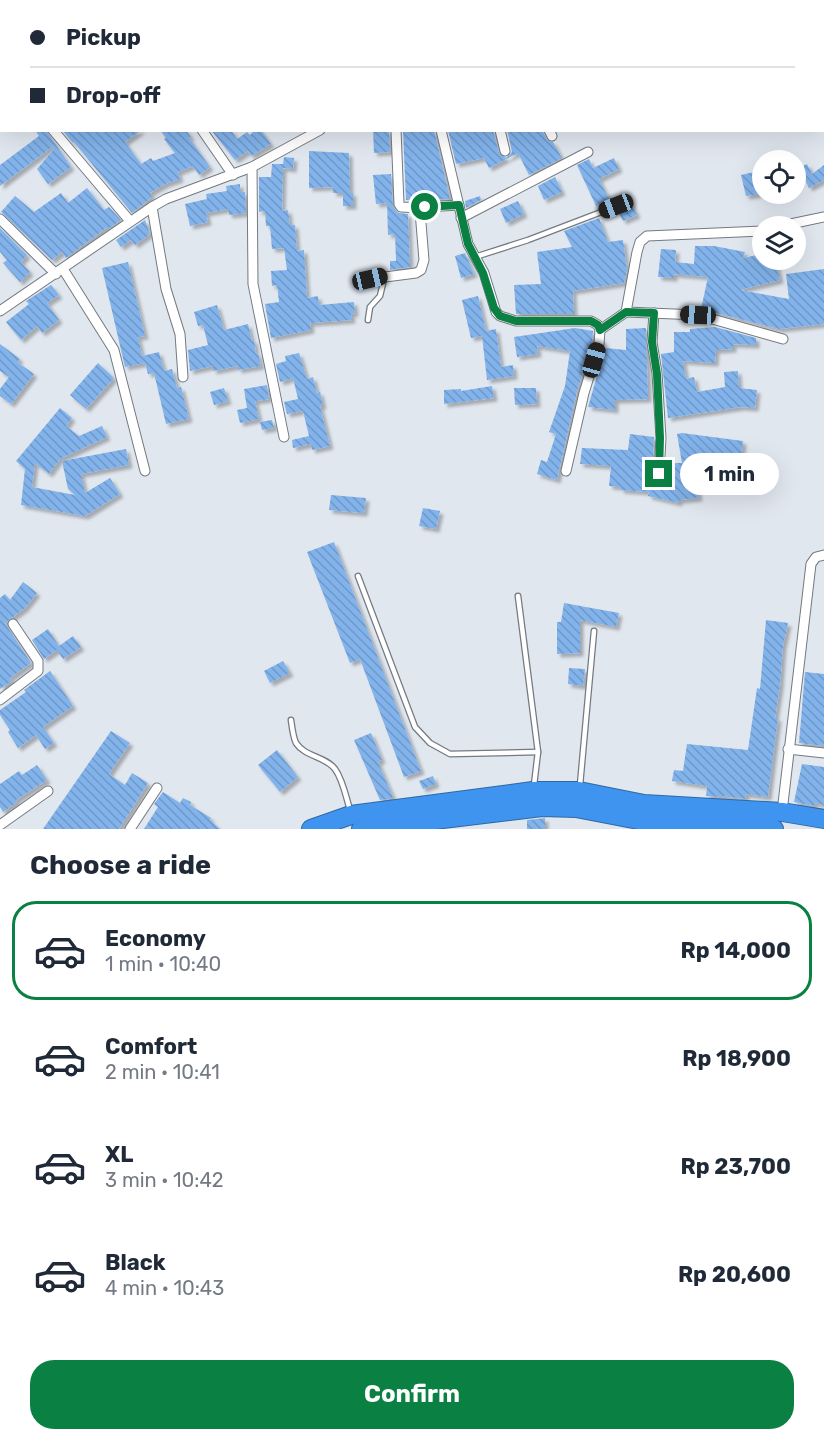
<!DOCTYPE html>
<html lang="en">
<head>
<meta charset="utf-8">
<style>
  body { margin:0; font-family:Rubik,sans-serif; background:#f2f2f3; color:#1f2937; height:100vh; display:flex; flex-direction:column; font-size:22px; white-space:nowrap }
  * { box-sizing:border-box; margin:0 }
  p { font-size:20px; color:#747a83 }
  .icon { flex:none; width:33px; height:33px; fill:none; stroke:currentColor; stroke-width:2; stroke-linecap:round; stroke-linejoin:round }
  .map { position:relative; height:829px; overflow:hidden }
  .panel { display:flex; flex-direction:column; background:#fff; flex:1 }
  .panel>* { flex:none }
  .top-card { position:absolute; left:0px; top:0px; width:825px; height:132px; box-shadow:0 6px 24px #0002; display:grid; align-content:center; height:132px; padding:0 30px; background:#fff }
  .controls { position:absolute; left:752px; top:150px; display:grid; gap:12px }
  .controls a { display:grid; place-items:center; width:54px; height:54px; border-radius:50%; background:#fff; box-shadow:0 6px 24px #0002; font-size:30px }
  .end { position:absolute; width:27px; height:27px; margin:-14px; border:8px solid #0b8043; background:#fff; box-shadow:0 0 0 3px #fff }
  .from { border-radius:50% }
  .bubble { position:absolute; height:42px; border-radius:21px; background:#fff; box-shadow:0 6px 24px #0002; font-size:20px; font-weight:700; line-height:42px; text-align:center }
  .car { position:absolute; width:18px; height:36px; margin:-18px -9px; border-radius:8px; box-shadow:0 0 4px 2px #0007; background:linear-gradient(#222 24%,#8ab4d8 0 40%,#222 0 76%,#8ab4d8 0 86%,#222 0) }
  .top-card b { display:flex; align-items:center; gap:21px; height:57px; font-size:22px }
  .top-card b+b { border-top:2px solid #e0e1e3 }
  .top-card i { width:15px; height:15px; background:#1f2937 }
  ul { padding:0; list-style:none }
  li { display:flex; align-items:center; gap:18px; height:99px; margin:0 12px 9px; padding:0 18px; border:3px solid transparent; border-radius:24px }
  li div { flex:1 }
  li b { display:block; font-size:22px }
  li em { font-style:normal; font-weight:700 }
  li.active { border-color:#0b8043 }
  li>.icon { width:54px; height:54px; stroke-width:1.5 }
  h2 { padding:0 30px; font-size:27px; line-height:72px }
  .button { display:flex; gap:12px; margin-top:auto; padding:12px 30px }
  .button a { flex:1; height:69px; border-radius:24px; background:#0b8043; color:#fff; font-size:24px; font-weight:700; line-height:69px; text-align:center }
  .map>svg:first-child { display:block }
</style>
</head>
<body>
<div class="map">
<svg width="824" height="829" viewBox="0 0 824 829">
  <defs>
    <pattern id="building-back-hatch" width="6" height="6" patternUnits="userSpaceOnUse" patternTransform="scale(1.5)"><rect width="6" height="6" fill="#82b3eb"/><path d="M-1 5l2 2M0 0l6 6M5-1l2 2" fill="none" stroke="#6f99c9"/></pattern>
    <filter id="shadow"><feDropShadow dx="3.5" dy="3.5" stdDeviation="1.5" flood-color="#0004"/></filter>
  </defs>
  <rect width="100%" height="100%" fill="#e1e7ef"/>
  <g fill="url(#building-back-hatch)" filter="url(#shadow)">
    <path d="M35 130H46L71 167 48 184 37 169 54 149 52 147 0 186V165L39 136Z"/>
    <path d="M62 130H142L125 142 141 164 151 158 153 161 175 153 164 139 166 138 160 130H186L191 137 189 138 210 167 199 175 193 166 178 172 180 179 165 184 150 193 152 197 132 213 74 142 73 143Z"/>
    <path d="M211 130H231L237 139 247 132 250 135 255 130H261L271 144 251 156 248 151 235 160Z"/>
    <path d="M373 130H389L390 152 374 153Z"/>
    <path d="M403 130H434L450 199 406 200Z"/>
    <path d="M448 130H493L499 153 506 158 512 152 507 130H542L548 141 553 142 562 158 529 175 519 155 516 154 489 168 484 158 456 164Z"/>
    <path d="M309 151 349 153 350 193H333V187L309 188Z"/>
    <path d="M284 157 294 158 293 169 283 168 282 211 288 210 290 225H295L297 251 304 250 307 298 318 296 319 305 354 302 355 313 351 314 352 320 310 323 311 330 271 338 265 304 279 302 277 285 272 286 271 271 287 270 284 248 272 249 270 226H266L265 211 259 212V177H271L272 164H283Z"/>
    <path d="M614 158 619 169 599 179 609 199 596 206 577 165 589 159 593 168Z"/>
    <path d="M807 164 812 174 824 165V180L809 188 799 168Z"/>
    <path d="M754 172 759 194 746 196 741 175Z"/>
    <path d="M391 174 393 207 398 213 408 214 410 267 390 270V261H396L395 234 388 235 387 203 376 204 373 175Z"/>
    <path d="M555 177 562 192 544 200 538 186Z"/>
    <path d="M240 184V192H245L246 213 229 215 228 209 206 213 208 222 190 226 185 204 207 199 206 194 227 191 226 186Z"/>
    <path d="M87 188 104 210 109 207 121 220 108 229 106 228 66 258 62 252 52 260 1 212 15 196 34 212 61 193 68 203Z"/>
    <rect x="343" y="193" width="10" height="13"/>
    <path d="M480 196 481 200 466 208 465 201Z"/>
    <path d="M518 201 524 214 506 223 500 209Z"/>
    <path d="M631 202 637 215 623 221 618 211 621 206Z"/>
    <path d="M599 218 608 242 623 240 627 270 624 283 573 291 574 314H516L514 285 541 284 537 252 572 247 564 231Z"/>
    <path d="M145 220 150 234 135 245 131 240 121 247 116 240Z"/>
    <path d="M0 228 27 255 21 262 30 272 20 282 3 263 7 260 0 252Z"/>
    <path d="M695 246H714L745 252 743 258 762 254V260H772L773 264 776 263 780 280 740 290 789 299 786 274 824 269V324L779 329 701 309 708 277 674 274V278L658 277 661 249 676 250 675 262 694 264Z"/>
    <path d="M465 253 474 274 461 278 455 256Z"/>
    <path d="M128 262 145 336 138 337 142 356 159 352 164 371 172 369 177 388 181 387 189 419 166 424 154 373 148 374 145 363 125 367 102 268Z"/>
    <path d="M51 285 59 295 47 303 59 320 42 333 37 326 21 340 6 322 29 304 26 301Z"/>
    <path d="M478 296 486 331 496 329 501 367 513 365 514 376 487 380 482 336 471 338 462 300Z"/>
    <path d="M217 305 224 330 248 324 252 341 254 340 256 354 258 353 261 366 238 370V366L213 371V366L190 371 188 350 208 345 203 325 198 326 194 312Z"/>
    <path d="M715 327 756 338V345L733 344V349L716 350 715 363 683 361 686 379 694 377 697 392 725 387 724 372 738 371 739 388 757 390 755 408 741 407 668 418 661 354 674 352V332H690V329Z"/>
    <path d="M575 328 593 331 592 343 577 391 557 480 537 474 541 460 547 462 556 434 549 432 565 386 570 351 537 346 538 354 517 357 514 337Z"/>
    <path d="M646 328 648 399 615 400V410L588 407 605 348 626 350V329Z"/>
    <path d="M0 344 20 359 17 362 34 374 11 404 0 396V389L9 377 0 371Z"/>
    <path d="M299 353 307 379 313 377 317 393 320 392 323 406H320L330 446 312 450 311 444 293 448 292 440 309 436 303 411 287 414 284 402 298 399 293 378 280 382 276 364 286 361 285 356Z"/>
    <path d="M98 363 114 378 86 409 70 395Z"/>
    <path d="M267 385 269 399 255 401 259 419 240 423 237 410 247 408 244 389Z"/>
    <path d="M492 386 494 398 444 404V390L461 389V391Z"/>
    <path d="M224 388 228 401 214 405 210 392Z"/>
    <path d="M514 388H536L537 404 515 405Z"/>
    <path d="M60 408 72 418 66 426 79 436 102 426 107 437 60 459 49 474 35 463 32 487 75 495 68 489 62 461 126 449 129 465 81 474 85 493 110 478 120 494 85 516 21 505 25 469 16 461Z"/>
    <path d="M272 420 274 428 262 430 260 422Z"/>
    <path d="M682 433 743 441 741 461 719 458 721 470 699 474 700 485H697L699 498 679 500V503L648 496 649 492 620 490 621 487 609 486 611 466 580 464 582 448 628 450 630 434 654 437 652 474 656 480H661L666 475V463H682L677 434Z"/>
    <path d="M331 495 366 498 364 513 329 510Z"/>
    <path d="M423 508 440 511 436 529 419 526Z"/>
    <path d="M334 542 421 771 404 777 360 659 350 663 307 552Z"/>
    <path d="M23 582 37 593 25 608 5 623 31 663 10 678 12 681 0 689V598L5 594 10 600Z"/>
    <path d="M564 603 619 613 616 627 580 620V653L557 654V622H561Z"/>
    <path d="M766 620 788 623 783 646 780 686 775 718H778L768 797 746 794 745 799 722 796V797L706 796 707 786 672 781 674 770 683 771 687 744 748 750 757 688 760 689Z"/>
    <path d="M48 629 59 646 73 636 81 647 63 659 57 650 44 659 32 640Z"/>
    <path d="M283 661 290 673 270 683 264 671Z"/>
    <path d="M569 668 585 669 583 686 568 684Z"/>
    <path d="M50 671 73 706 43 727 54 743 45 749 36 735 18 748 8 732 10 730 0 715V710L26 692 24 690Z"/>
    <path d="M805 672 824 674V746L799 743Z"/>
    <path d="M111 731 130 743 109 774 125 785 132 773 148 783 119 829H43Z"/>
    <path d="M371 733 382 760 378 762 393 797 389 799 380 800 354 740Z"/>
    <path d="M277 750 298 777 280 792 258 765Z"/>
    <path d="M802 764 824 767V805L814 803V806L794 802Z"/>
    <path d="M37 765 47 780 16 800 17 802 3 812 0 807V784L19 771 22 775Z"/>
    <path d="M433 776 436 784 423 789 419 781Z"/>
    <path d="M163 792 180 803 183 798 191 802 190 805 211 818 210 820 220 829H144L158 807 154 804Z"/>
    <path d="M545 818V829H527V820Z"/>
  </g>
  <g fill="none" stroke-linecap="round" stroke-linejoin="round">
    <g stroke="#747a80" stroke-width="7">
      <g id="lane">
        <path d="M790 2 794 0"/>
        <path d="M475 257 528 240 617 206"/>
        <path d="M368 320 370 307 380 296 384 279"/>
        <path d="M358 576 415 727 430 743 450 754 538 752"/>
        <path d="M518 596 538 752 534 785"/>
        <path d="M291 720C292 727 293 737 296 743 305 757 325 756 335 769 343 780 346 797 350 810"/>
        <path d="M580 785 594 631"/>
      </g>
    </g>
    <g stroke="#747a80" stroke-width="11">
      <g id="street">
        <path d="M91 0 92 2"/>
        <path d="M395 0 396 2"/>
        <path d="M529 0 530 2"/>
        <path d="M625 0 626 2"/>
        <path d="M488 2 489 0"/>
        <path d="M53 130 130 221"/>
        <path d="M202 130 233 175"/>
        <path d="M396 130 399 204 401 207 421 208"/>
        <path d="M441 130 468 244 484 273 496 312 500 316 516 321H591L598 325 600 330 599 344 584 393 566 471"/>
        <path d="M500 130 505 151"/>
        <path d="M549 130 552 136"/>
        <path d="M252 167 253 284 284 437"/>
        <path d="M152 207 166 289 180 334 183 377"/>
        <path d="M461 218 588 152"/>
        <path d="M0 219 56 274"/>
        <path d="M781 226 824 217"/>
        <path d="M63 269 114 350 145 471"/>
        <path d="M370 279 416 273 421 270 424 260 420 211 425 207 459 205"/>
        <path d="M0 311 152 207 166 199 252 167 320 130"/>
        <path d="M626 312 698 315 783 339"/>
        <path d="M654 313 652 342 657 373 661 438 659 474"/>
        <path d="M600 330 626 312 637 252 640 242 647 236 762 231"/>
        <path d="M0 700 38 671V661L13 624"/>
        <path d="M788 749 824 753"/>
        <path d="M782 812 811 564 816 557 824 555"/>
        <path d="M0 825 48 791"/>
        <path d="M130 829 157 788"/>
      </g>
    </g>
    <g stroke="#3068a3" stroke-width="20">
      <g id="highway">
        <path d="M311 829 351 815 533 791H579L644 804 782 812 824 819"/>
        <path d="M361 829 542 807 576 808 644 821 732 824 774 829"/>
      </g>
    </g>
    <use href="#lane" stroke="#fff" stroke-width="4.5"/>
    <use href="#street" stroke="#fff" stroke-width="9"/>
    <use href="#highway" stroke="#3e94ee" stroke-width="18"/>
  </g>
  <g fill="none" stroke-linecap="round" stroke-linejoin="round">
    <path stroke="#0b8043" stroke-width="8" d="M425 207 459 205 468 244 483 273 494 308 500 316 516 321H591L598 325 600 330 626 312 654 313 652 342 657 374 660 438 659 474"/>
  </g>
</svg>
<div class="controls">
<a><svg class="icon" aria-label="locate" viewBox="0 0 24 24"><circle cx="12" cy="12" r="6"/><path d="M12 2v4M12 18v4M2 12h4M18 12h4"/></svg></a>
<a><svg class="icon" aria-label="layers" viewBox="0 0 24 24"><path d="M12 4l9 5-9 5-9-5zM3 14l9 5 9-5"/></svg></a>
</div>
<i class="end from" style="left:425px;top:207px"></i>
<i class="end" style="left:659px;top:474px"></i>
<div class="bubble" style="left:680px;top:453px;width:99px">1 min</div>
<i class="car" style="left:616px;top:206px;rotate:249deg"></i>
<i class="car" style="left:370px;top:279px;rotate:77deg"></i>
<i class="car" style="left:698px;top:315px;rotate:273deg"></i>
<i class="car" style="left:594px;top:360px;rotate:16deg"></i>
<div class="top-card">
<b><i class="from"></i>Pickup</b>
<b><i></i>Drop-off</b>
</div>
</div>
<section class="panel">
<h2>Choose a ride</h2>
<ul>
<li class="active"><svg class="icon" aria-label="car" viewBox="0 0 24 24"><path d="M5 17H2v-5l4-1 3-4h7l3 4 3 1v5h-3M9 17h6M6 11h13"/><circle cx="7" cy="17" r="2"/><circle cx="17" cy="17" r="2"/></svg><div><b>Economy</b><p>1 min · 10:40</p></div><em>Rp 14,000</em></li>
<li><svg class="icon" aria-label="car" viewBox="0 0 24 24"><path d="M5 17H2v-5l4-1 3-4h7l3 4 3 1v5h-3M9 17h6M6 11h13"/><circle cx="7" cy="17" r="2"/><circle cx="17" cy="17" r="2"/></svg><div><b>Comfort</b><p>2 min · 10:41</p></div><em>Rp 18,900</em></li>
<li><svg class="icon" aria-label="car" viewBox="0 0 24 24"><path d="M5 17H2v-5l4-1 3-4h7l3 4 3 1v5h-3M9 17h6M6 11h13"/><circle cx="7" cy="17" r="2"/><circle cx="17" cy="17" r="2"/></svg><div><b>XL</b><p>3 min · 10:42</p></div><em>Rp 23,700</em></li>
<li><svg class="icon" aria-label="car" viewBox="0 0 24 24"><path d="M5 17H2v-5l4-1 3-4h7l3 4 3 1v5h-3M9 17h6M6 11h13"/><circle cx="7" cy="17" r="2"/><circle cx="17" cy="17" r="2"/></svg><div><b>Black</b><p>4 min · 10:43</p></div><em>Rp 20,600</em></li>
</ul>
<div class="button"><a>Confirm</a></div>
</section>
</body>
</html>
